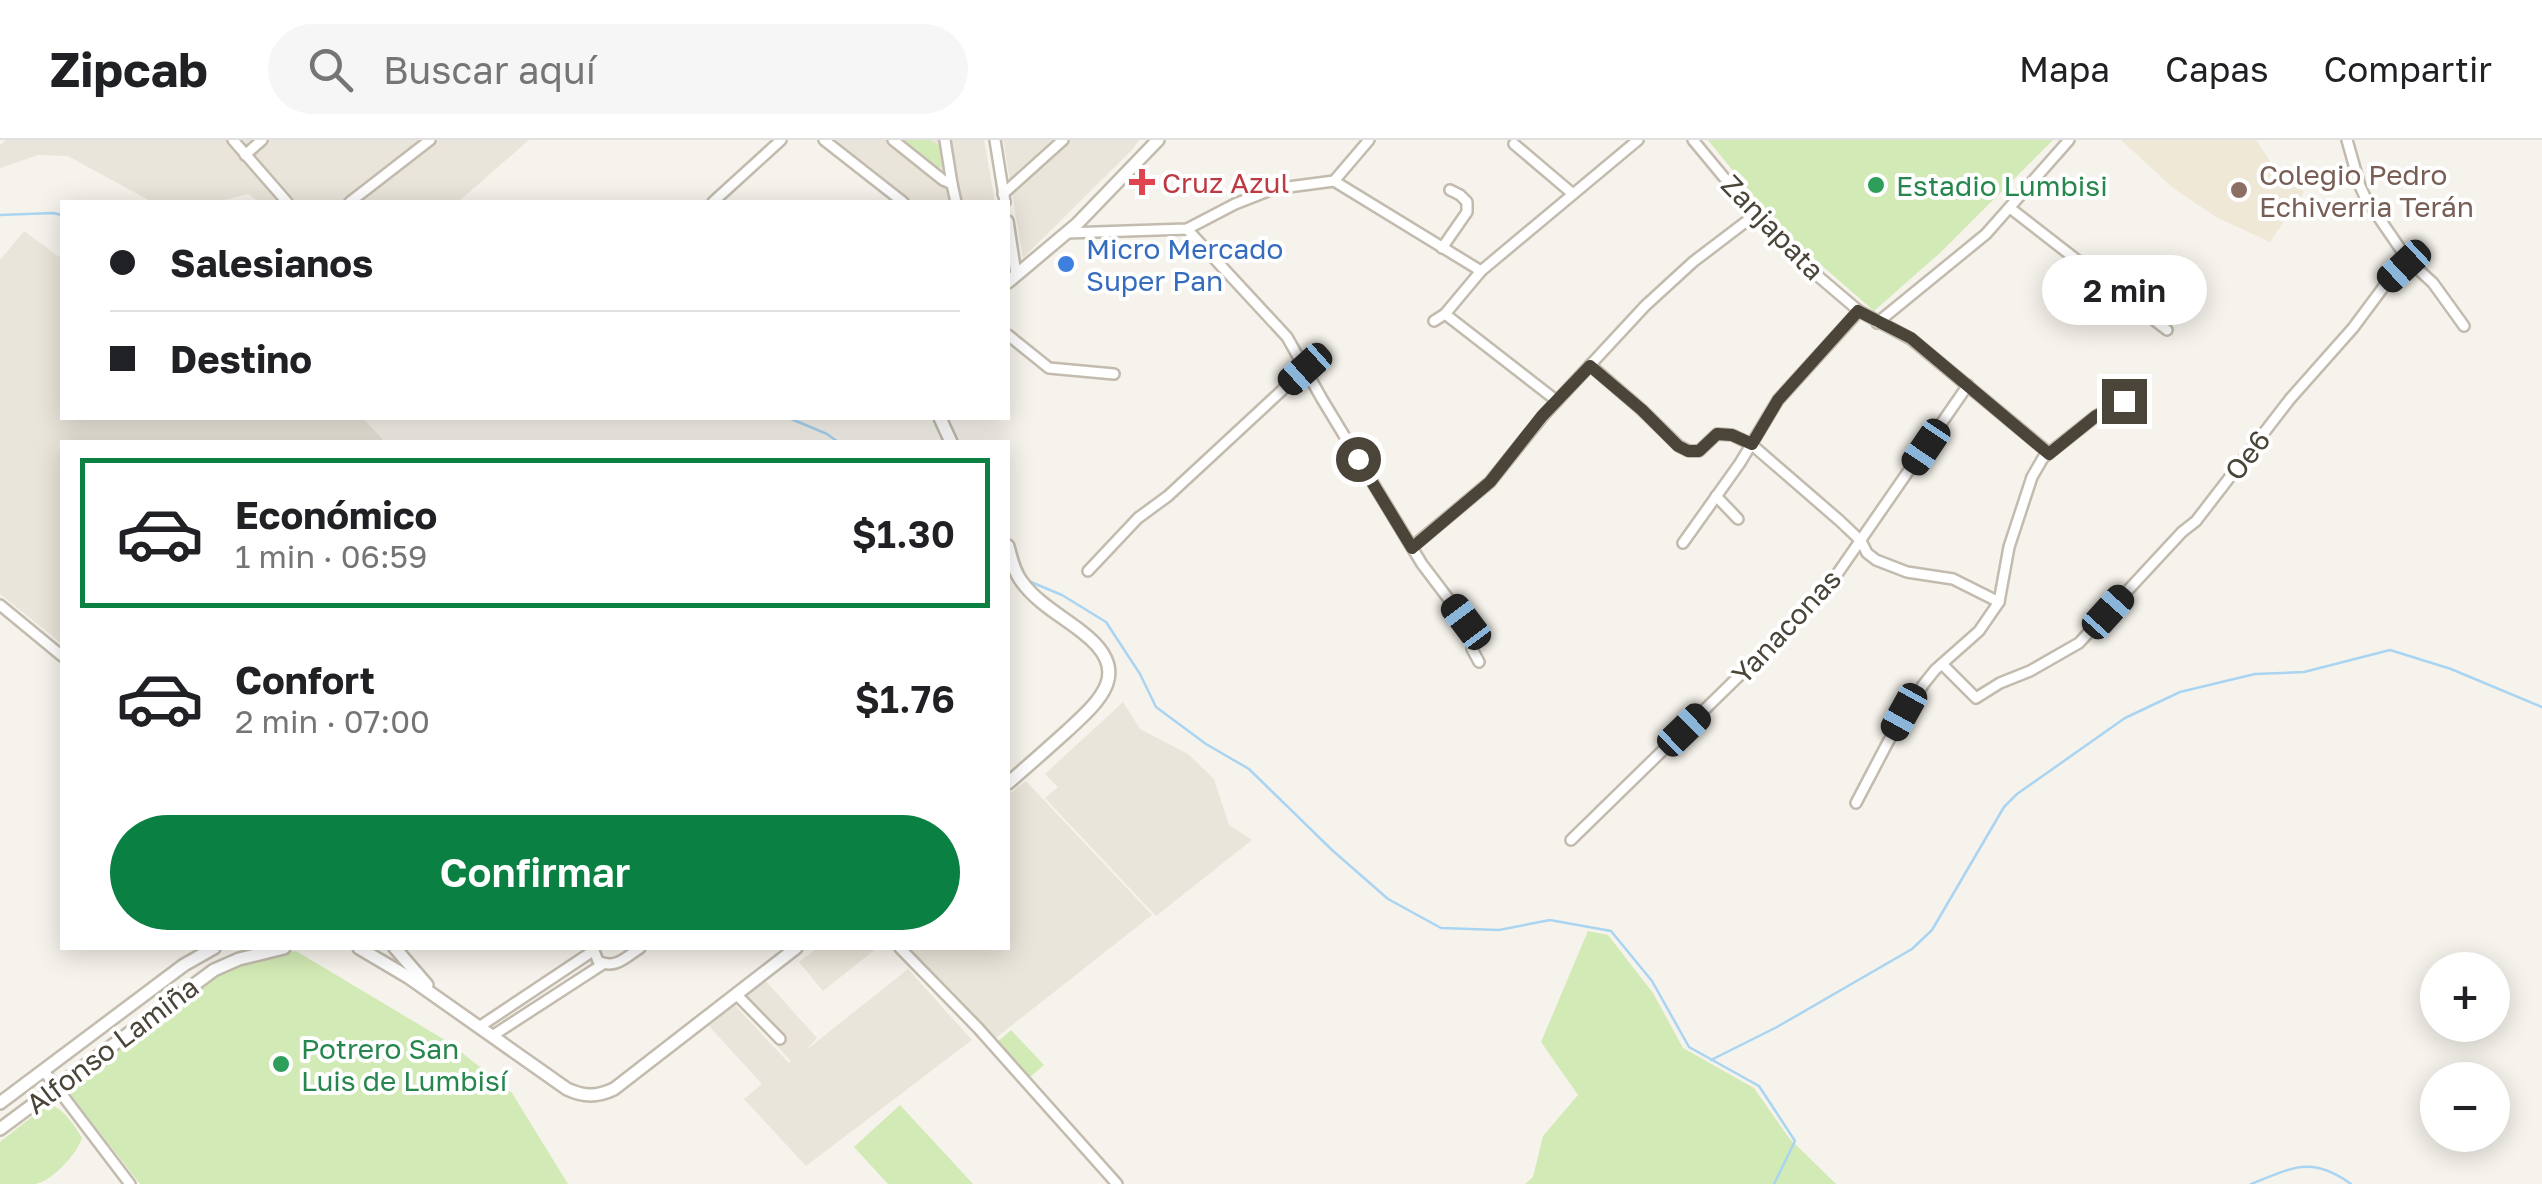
<!DOCTYPE html>
<html lang="es">
<head>
<meta charset="utf-8">
<style>
  body { margin:0; font-family:"Golos Text",sans-serif; background:#f6f6f6; color:#202124; height:100vh; display:flex; flex-direction:column; font-size:38px; white-space:nowrap }
  * { box-sizing:border-box; margin:0 }
  p { font-size:32px; color:#757577 }
  .icon { flex:none; width:55px; height:55px; fill:none; stroke:currentColor; stroke-width:2; stroke-linecap:round; stroke-linejoin:round }
  .map { position:relative; flex:1; overflow:hidden }
  .drawer { position:absolute; left:60px; top:300px; width:950px; height:510px; display:flex; flex-direction:column; background:#fff; border-radius:0px; box-shadow:0 5px 25px #0003 }
  .drawer>* { flex:none }
  .guide { position:absolute; left:60px; top:60px; width:950px; height:220px; border-radius:0px; box-shadow:0 5px 25px #0003; display:grid; align-content:center; height:220px; padding:0 50px; background:#fff }
  .buttons { position:absolute; left:2420px; top:812px; display:grid; gap:20px }
  .buttons a { display:grid; place-items:center; width:90px; height:90px; border-radius:50%; background:#fff; box-shadow:0 5px 25px #0003; font-size:50px }
  .end { position:absolute; width:45px; height:45px; margin:-22px; border:12px solid #4b4439; background:#fff; box-shadow:0 0 0 5px #fff }
  .from { border-radius:50% }
  .bubble { position:absolute; height:70px; border-radius:35px; background:#fff; box-shadow:0 5px 25px #0003; font-size:32px; font-weight:600; line-height:70px; text-align:center }
  .car { position:absolute; width:30px; height:60px; margin:-30px -15px; border-radius:12px; box-shadow:0 0 8px 2px #0007; background:linear-gradient(#222 24%,#8ab4d8 0 40%,#222 0 76%,#8ab4d8 0 86%,#222 0) }
  .guide b { display:flex; align-items:center; gap:35px; height:95px; font-size:38px }
  .guide b+b { border-top:2px solid #e0e0e0 }
  .guide i { width:25px; height:25px; background:#202124 }
  ul { padding:18px 0 0; list-style:none }
  li { display:flex; align-items:center; gap:30px; height:150px; margin:0 20px 15px; padding:0 30px; border:5px solid transparent; border-radius:0px }
  li div { flex:1 }
  li b { display:block; font-size:38px }
  li em { font-style:normal; font-weight:600 }
  li.on { border-color:#0b8043 }
  li>.icon { width:90px; height:90px; stroke-width:1.5 }
  .primary-button { display:flex; gap:20px; margin-top:auto; padding:20px 50px }
  .primary-button a { flex:1; height:115px; border-radius:60px; background:#0b8043; color:#fff; font-size:40px; font-weight:600; line-height:115px; text-align:center }
  header { display:flex; align-items:center; gap:60px; box-sizing:border-box; height:140px; padding:0 50px; background:#fff; border-bottom:2px solid #e0e0e0 }
  header strong { font-size:48px }
  nav { display:flex; gap:55px; margin-inline-start:auto; font-size:35px }
  .search { width:700px; height:90px; background:#f6f6f6; display:flex; align-items:center; gap:25px; box-sizing:border-box; padding:0 35px; border-radius:55px; color:#757577; font-size:38px }
  .map>svg:first-child { display:block }
</style>
</head>
<body>
<header>
<strong>Zipcab</strong>
<div class="search"><svg class="icon" aria-label="search" viewBox="0 0 24 24"><circle cx="10" cy="10" r="6"/><path d="M15 15l6 6"/></svg>Buscar aquí</div>
<nav><a>Mapa</a><a>Capas</a><a>Compartir</a></nav>
</header>
<div class="map">
<svg width="2542" height="1044" viewBox="0 0 2542 1044">
  <rect width="100%" height="100%" fill="#f6f3ec"/>
  <g fill="#eae5da">
    <path d="M6 0H529L458 62H259L248 54 217 62H152L68 16 38 15 0 28V5Z"/>
    <path d="M830 0H984L995 62H907Z"/>
    <path d="M1003 0H1139L1132 10 1023 118Z"/>
    <path d="M24 91 62 119V278H363L385 302H62V504L0 454V120Z"/>
    <path d="M1123 562 1140 589 1188 614 1214 639 1229 685 1252 700 1156 776 1045 658 1058 647 1045 634Z"/>
    <path d="M1026 641 1152 775 992 901 903 808H1008V655Z"/>
    <path d="M817 808H877L823 851 799 822Z"/>
    <path d="M908 829 972 900 806 1026 744 959 762 944 709 886 734 864 789 923 791 921 737 863 765 840 817 898 805 911Z"/>
  </g>
  <path fill="#efe8d6" d="M2121 0H2256L2276 30 2304 52 2270 102 2216 77 2173 48Z"/>
  <g fill="#d2eab5">
    <path d="M900 0H930L939 6 942 27 934 28Z"/>
    <path d="M1708 0H2053L1941 112 1874 171 1781 90Z"/>
    <path d="M1588 791 1608 795 1653 853 1683 908 1754 948 1789 998 1836 1044H1525L1533 1037 1543 996 1578 955 1541 902Z"/>
    <path d="M296 811 450 903 512 953 568 1044H140L65 948 214 830 260 813Z"/>
    <path d="M1011 890 1044 925 1030 937 997 902Z"/>
    <path d="M52 965C66 972 74 985 82 998 77 1014 51 1042 35 1044 24 1044 11 1044 0 1044V1002L43 968Z"/>
    <path d="M900 965 973 1044H888L854 1007Z"/>
  </g>
  <g fill="none" stroke-linecap="round" stroke-linejoin="round">
    <g stroke="#a9d4f2" stroke-width="2.5">
      <path d="M0 75 53 73 62 75"/>
      <path d="M789 278 827 294 838 302"/>
      <path d="M1026 440 1062 455 1106 482 1140 534 1156 567 1206 604 1249 629 1332 710 1388 759 1441 788 1499 790 1550 780 1611 791 1652 841 1689 907 1759 946 1795 1001 1774 1044"/>
      <path d="M1711 920 1777 887 1912 809 1932 790 2004 667 2017 654 2125 578 2180 552 2255 534 2304 532 2390 510 2451 529 2542 567"/>
      <path d="M2251 1044C2292 1028 2311 1015 2351 1044"/>
    </g>
    <g stroke="#c2bbae" stroke-width="14">
      <g id="minor">
        <path d="M233 0 287 62"/>
        <path d="M824 0 903 62"/>
        <path d="M893 0 943 40 952 44 956 62"/>
        <path d="M945 0 952 44"/>
        <path d="M995 0 1005 62"/>
        <path d="M1693 0 1746 64 1819 137 1859 171 1911 199 2049 313"/>
        <path d="M2347 0 2360 46 2366 59 2408 120 2433 143 2464 186"/>
        <path d="M1514 4 1573 54"/>
        <path d="M245 15 262 0"/>
        <path d="M1334 41 1481 131"/>
        <path d="M1003 54 1063 0"/>
        <path d="M350 62 430 0"/>
        <path d="M713 62 781 0"/>
        <path d="M2010 68 2167 190"/>
        <path d="M1008 81 1016 134"/>
        <path d="M1187 89 1287 197 1322 259 1422 424 1466 482 1472 494V509L1479 522"/>
        <path d="M1066 93 1187 89 1235 64 1273 49 1334 41 1369 0"/>
        <path d="M1442 108 1467 72V62L1460 55 1450 50"/>
        <path d="M1445 174 1557 261"/>
        <path d="M1434 181 1445 174 1481 131 1638 0"/>
        <path d="M1877 183 1986 94 2069 0"/>
        <path d="M1008 195 1049 228 1114 234"/>
        <path d="M1590 225 1642 270 1679 306 1689 311H1699L1717 294 1732 295 1751 304 1840 381 1861 401 1867 413 1876 420 1907 432 1953 439 1999 462"/>
        <path d="M1716 356 1738 379"/>
        <path d="M1683 403 1740 323 1778 260 1859 171"/>
        <path d="M1412 407 1490 342 1543 276 1645 166 1693 122 1756 74"/>
        <path d="M1088 431 1138 378 1168 356 1305 229"/>
        <path d="M0 465 62 516"/>
        <path d="M1942 524 1976 558 2000 543 2030 531 2079 503 2182 392 2196 381 2290 259 2353 188 2388 141 2408 120"/>
        <path d="M1856 663 1888 602 1923 545 1935 530 1979 491 1999 462 2009 407 2032 337 2043 318 2096 276 2134 254"/>
        <path d="M1571 700 1824 453 1968 245"/>
        <path d="M593 808 598 821C615 830 626 817 640 808"/>
        <path d="M900 808 978 888 1117 1044"/>
        <path d="M736 854 780 899"/>
        <path d="M479 887 593 811"/>
        <path d="M492 896 603 824"/>
        <path d="M44 931 130 1044"/>
      </g>
    </g>
    <g stroke="#c2bbae" stroke-width="16">
      <g id="tertiary">
        <path d="M1008 142 1077 84 1158 0"/>
        <path d="M940 278 951 302"/>
        <path d="M1008 406C1011 418 1014 432 1022 442 1036 462 1063 477 1082 492 1133 531 1102 559 1067 591 1047 609 1028 626 1008 643"/>
        <path d="M359 808 408 837 567 949C584 957 597 957 614 949L796 808"/>
        <path d="M395 808 427 845"/>
        <path d="M0 963 184 825 214 808"/>
        <path d="M0 989 214 830 239 819 284 808"/>
      </g>
    </g>
    <use href="#minor" stroke="#fff" stroke-width="9"/>
    <use href="#tertiary" stroke="#fff" stroke-width="11"/>
  </g>
  <g fill="none" stroke-linecap="round" stroke-linejoin="round">
    <path stroke="#4b4439" stroke-width="12" d="M1358 319 1412 408 1490 342 1542 276 1590 226 1642 270 1678 306 1688 311H1699L1717 294 1732 295 1752 304 1778 260 1858 171 1911 198 2049 314 2096 276 2124 261"/>
  </g>
  <path fill="#e0444e" stroke="#fff" stroke-width="4" d="M1137 27h10v10h10v10h-10v10h-10v-10h-10v-10h10z"/>
  <g fill="#2e9e5b" stroke="#fff" stroke-width="4">
    <circle cx="1876" cy="45" r="10"/>
    <circle cx="281" cy="924" r="10"/>
  </g>
  <circle fill="#8d6e63" stroke="#fff" stroke-width="4" cx="2239" cy="50" r="10"/>
  <circle fill="#3f7fe0" stroke="#fff" stroke-width="4" cx="1066" cy="124" r="10"/>
  <g text-anchor="middle" dominant-baseline="central" stroke-width="8" stroke-linejoin="round" paint-order="stroke">
    <g font-size="28" fill="#785e54" stroke="#fff" text-anchor="start">
      <text x="2259" y="34">Colegio Pedro<tspan x="2259" dy="32">Echiverria Terán</tspan></text>
    </g>
    <g font-size="28" fill="#be3a42" stroke="#fff" text-anchor="start">
      <text x="1162" y="42">Cruz Azul</text>
    </g>
    <g font-size="28" fill="#27864d" stroke="#fff" text-anchor="start">
      <text x="1896" y="45">Estadio Lumbisi</text>
      <text x="301" y="908">Potrero San<tspan x="301" dy="32">Luis de Lumbisí</tspan></text>
    </g>
    <g font-size="28" fill="#4b4439" stroke="#fff">
      <text transform="translate(1773 87) rotate(46)">Zanjapata</text>
      <text transform="translate(2247 315) rotate(-52)">Oe6</text>
      <text transform="translate(1786 486) rotate(-47)">Yanaconas</text>
      <text transform="translate(112 905) rotate(-37)">Alfonso Lamiña</text>
    </g>
    <g font-size="28" fill="#366cbe" stroke="#fff" text-anchor="start">
      <text x="1086" y="108">Micro Mercado<tspan x="1086" dy="32">Super Pan</tspan></text>
    </g>
  </g>
</svg>
<div class="buttons">
<a>+</a>
<a>−</a>
</div>
<i class="end from" style="left:1358px;top:319px"></i>
<i class="end" style="left:2124px;top:261px"></i>
<div class="bubble" style="left:2042px;top:115px;width:165px">2 min</div>
<i class="car" style="left:2404px;top:126px;rotate:227deg"></i>
<i class="car" style="left:1305px;top:229px;rotate:228deg"></i>
<i class="car" style="left:1926px;top:307px;rotate:214deg"></i>
<i class="car" style="left:2108px;top:472px;rotate:42deg"></i>
<i class="car" style="left:1466px;top:482px;rotate:323deg"></i>
<i class="car" style="left:1904px;top:572px;rotate:209deg"></i>
<i class="car" style="left:1684px;top:590px;rotate:46deg"></i>
<div class="guide">
<b><i class="from"></i>Salesianos</b>
<b><i></i>Destino</b>
</div>
<section class="drawer">
<ul>
<li class="on"><svg class="icon" aria-label="car" viewBox="0 0 24 24"><path d="M5 17H2v-5l4-1 3-4h7l3 4 3 1v5h-3M9 17h6M6 11h13"/><circle cx="7" cy="17" r="2"/><circle cx="17" cy="17" r="2"/></svg><div><b>Económico</b><p>1 min · 06:59</p></div><em>$1.30</em></li>
<li><svg class="icon" aria-label="car" viewBox="0 0 24 24"><path d="M5 17H2v-5l4-1 3-4h7l3 4 3 1v5h-3M9 17h6M6 11h13"/><circle cx="7" cy="17" r="2"/><circle cx="17" cy="17" r="2"/></svg><div><b>Confort</b><p>2 min · 07:00</p></div><em>$1.76</em></li>
</ul>
<div class="primary-button"><a>Confirmar</a></div>
</section>
</div>
</body>
</html>
